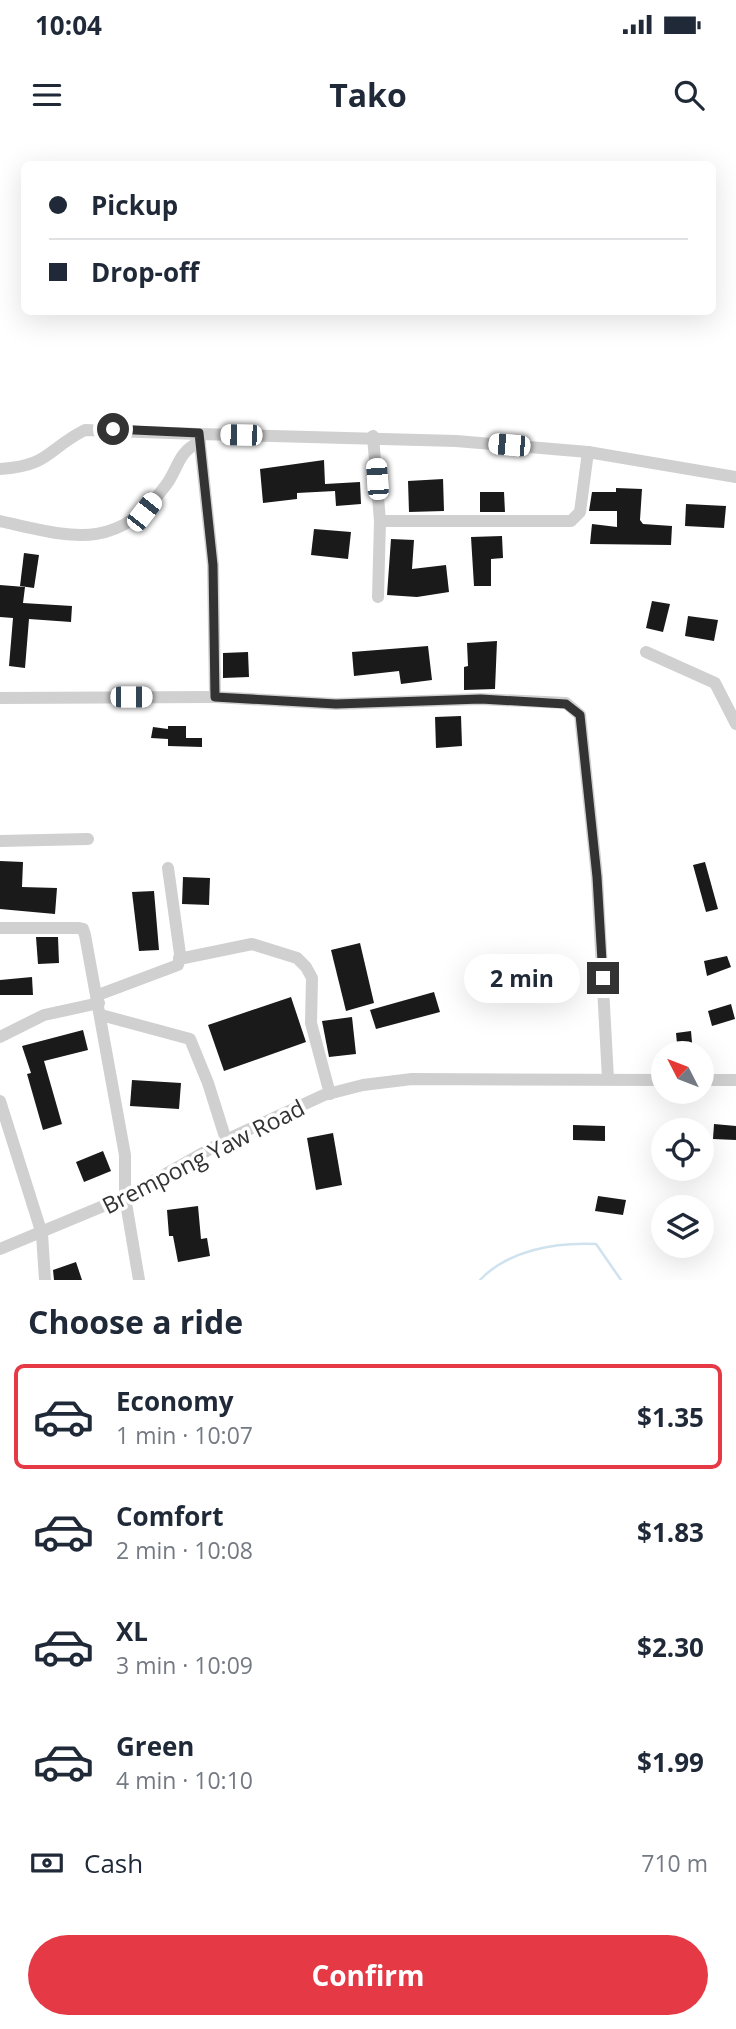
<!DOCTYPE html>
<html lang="en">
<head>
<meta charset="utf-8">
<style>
  body { margin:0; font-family:"Open Sans",sans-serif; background:#f2f2f3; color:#1f2937; height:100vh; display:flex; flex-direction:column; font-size:26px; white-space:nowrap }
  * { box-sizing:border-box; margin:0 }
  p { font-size:23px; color:#747a83 }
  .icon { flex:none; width:38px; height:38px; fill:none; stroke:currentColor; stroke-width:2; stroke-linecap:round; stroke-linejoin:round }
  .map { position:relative; height:1140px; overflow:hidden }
  .sheet { display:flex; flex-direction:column; background:#fff; flex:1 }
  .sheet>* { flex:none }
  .guide { position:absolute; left:21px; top:21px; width:695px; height:154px; border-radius:10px; box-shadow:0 7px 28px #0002; display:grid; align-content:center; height:154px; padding:0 28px; background:#fff }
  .needle { width:46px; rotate:312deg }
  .controls { position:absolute; left:651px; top:901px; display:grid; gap:14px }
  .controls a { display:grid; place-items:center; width:63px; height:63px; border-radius:50%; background:#fff; box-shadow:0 7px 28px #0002; font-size:35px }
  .end { position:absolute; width:32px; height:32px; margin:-16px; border:9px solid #333; background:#fff; box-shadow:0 0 0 4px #fff }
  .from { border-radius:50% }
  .bubble { position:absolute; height:49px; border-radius:24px; background:#fff; box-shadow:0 7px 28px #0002; font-size:23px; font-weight:700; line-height:49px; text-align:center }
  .car { position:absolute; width:21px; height:42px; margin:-21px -10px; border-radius:9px; box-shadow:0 0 5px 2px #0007; background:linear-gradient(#fff 24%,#345 0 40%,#fff 0 76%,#345 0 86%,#fff 0) }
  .guide b { display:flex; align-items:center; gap:24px; height:66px; font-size:26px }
  .guide b+b { border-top:2px solid #e0e1e3 }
  .guide i { width:18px; height:18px; background:#1f2937 }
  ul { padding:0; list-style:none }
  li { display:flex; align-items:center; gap:21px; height:105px; margin:0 14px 10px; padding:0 14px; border:4px solid transparent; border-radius:10px }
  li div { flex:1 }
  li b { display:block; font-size:26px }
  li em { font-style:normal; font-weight:700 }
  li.active { border-color:#e63946 }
  li>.icon { width:63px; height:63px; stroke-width:1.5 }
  h2 { padding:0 28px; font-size:32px; line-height:84px }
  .pay { display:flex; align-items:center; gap:18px; height:77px; padding:0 28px; font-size:26px }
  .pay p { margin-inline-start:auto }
  .primary-button { display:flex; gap:14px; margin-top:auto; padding:14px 28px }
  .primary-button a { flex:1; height:80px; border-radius:42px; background:#e63946; color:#fff; font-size:28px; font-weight:700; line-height:80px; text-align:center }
  .status { display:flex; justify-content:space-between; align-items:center; height:49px; padding:0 35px; background:#fff; direction:ltr }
  .status svg { height:19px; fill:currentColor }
  header { display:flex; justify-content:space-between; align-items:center; height:91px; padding:0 28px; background:#fff; font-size:32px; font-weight:700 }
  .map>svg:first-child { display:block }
</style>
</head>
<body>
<div class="status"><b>10:04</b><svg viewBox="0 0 49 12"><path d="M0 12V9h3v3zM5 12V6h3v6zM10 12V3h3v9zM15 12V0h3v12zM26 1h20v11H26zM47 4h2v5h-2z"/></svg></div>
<header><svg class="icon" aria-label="menu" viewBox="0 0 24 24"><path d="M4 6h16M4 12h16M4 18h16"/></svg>Tako<svg class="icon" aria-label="search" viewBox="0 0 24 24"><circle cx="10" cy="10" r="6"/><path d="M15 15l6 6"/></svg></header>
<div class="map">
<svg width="736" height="1140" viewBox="0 0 736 1140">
  <rect width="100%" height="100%" fill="#fff"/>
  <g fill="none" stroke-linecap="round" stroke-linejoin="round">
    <path stroke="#cfe2ee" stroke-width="2.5" d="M480 1140C508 1110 557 1102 596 1104L621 1140"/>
  </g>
  <g fill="#1a1a1a">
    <path d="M324 320 325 344 360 342 361 364 336 366 335 351 297 353V359L263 363 260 329Z"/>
    <path d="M443 339 444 371 409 372 408 341Z"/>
    <path d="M616 348 642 349 640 380 643 384 672 386 671 405 590 404 592 384 617 387V371H589L592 352H616Z"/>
    <path d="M480 352H504L505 372H480Z"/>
    <path d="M686 364 726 366 724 388 685 386Z"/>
    <path d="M314 389 351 392 348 419 311 415Z"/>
    <path d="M502 396 503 418 491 419V446H474L471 397Z"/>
    <path d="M391 399 414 400 412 429 446 425 449 452 417 457 387 455Z"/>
    <path d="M24 413 39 415 34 448 20 446Z"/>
    <path d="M0 445 25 447 23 463 72 466 71 482 29 479 25 528 9 526 13 478 0 477Z"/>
    <path d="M652 461 670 464 663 492 646 488Z"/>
    <path d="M688 476 718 480 714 501 685 496Z"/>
    <path d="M497 501 495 549 464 550V527L468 526 467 503Z"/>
    <path d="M428 506 432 540 401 544 399 531 354 536 352 512Z"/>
    <path d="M248 512 249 537 223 538V513Z"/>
    <path d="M461 576 462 606 436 608 435 577Z"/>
    <path d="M168 586H186V598H202V607L168 606V599L151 598 153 587 168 589Z"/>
    <path d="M0 721 23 722 22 747 57 748 55 774 0 769Z"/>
    <path d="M705 722 718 769 706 772 693 725Z"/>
    <path d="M183 737 210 738 209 765 182 764Z"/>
    <path d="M154 751 159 810 139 811 132 752Z"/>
    <path d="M36 797H58L59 823 38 824Z"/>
    <path d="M360 803 374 863 346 871 331 810Z"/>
    <path d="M727 816 731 827 707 836 704 821Z"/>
    <path d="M32 837 33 855H0V840Z"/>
    <path d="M434 852 440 872 376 889 370 870Z"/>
    <path d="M291 857 306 902 224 931 208 885Z"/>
    <path d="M731 864 735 879 712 886 708 871Z"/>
    <path d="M352 877 356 914 329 917 322 881Z"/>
    <path d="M83 890 88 910 44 921 62 984 43 990 27 934 31 933 22 906Z"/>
    <path d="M691 891 693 914H678L676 893Z"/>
    <path d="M132 940 181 943 179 969 130 966Z"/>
    <path d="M714 984 736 986V1000L713 999Z"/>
    <path d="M573 985 605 986V1001L573 1000Z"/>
    <path d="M333 993 342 1045 316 1050 307 998Z"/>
    <path d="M103 1011 111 1031 84 1042 76 1022Z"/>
    <path d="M598 1056 626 1060 623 1075 595 1071Z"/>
    <path d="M198 1066 201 1099 207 1098 210 1116 178 1122 173 1096H169L167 1070Z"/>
    <path d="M76 1122 82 1140H54L53 1130Z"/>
  </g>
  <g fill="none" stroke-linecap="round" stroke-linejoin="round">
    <g stroke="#d0d0d0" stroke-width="12">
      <path d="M373 296 380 381 378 457"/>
      <path d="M0 329C50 326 47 309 85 290L199 294"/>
      <path d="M0 381C72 397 116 413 166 345 178 329 178 312 198 303"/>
      <path d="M380 381H571L580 372 588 312"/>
      <path d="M646 512 715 543 736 584"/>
      <path d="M0 558 215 557"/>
      <path d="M0 701 88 699"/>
      <path d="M0 788H78L83 789 85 795 125 1015V1057L139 1140"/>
      <path d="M179 819 252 804 297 818 306 827 312 838 311 883 330 954"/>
      <path d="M98 855 178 825 180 814 168 728"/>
      <path d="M101 875 190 899 208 943 226 1000"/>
      <path d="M0 897 44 875 99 863"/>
      <path d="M608 939 597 737 580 575 566 563 480 559 336 564 215 557 213 425 199 294 456 301 588 312 736 337"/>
      <path d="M702 940H736"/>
      <path d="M0 961 42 1094 45 1140"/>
      <path d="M0 1109 125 1057 226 1000 324 955 363 945 412 939 663 940"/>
    </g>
  </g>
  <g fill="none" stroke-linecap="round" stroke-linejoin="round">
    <path stroke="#333" stroke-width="9" d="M113 289 199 293 213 425 215 557 336 564 481 559 566 564 580 575 597 737 603 838"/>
  </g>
  <g text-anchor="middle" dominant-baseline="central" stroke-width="7" stroke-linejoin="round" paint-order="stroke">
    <g font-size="23" fill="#333" stroke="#fff">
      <text transform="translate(203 1016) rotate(-27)">Brempong Yaw Road</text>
    </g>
  </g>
</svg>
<div class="controls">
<a><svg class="needle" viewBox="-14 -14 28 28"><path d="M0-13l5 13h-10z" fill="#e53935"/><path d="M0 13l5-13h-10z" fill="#747a83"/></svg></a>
<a><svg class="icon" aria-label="locate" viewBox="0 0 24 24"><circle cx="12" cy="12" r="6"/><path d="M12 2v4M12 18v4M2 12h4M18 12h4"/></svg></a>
<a><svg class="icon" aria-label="layers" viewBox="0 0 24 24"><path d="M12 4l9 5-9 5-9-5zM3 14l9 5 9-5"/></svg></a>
</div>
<i class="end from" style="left:113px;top:289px"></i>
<i class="end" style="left:603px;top:838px"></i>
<div class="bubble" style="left:464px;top:814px;width:116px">2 min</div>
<i class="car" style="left:241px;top:295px;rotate:271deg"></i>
<i class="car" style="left:509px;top:305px;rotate:275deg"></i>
<i class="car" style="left:377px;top:339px;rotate:356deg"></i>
<i class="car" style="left:144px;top:372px;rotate:38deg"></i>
<i class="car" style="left:131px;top:557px;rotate:90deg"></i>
<div class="guide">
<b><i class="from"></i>Pickup</b>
<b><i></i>Drop-off</b>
</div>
</div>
<section class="sheet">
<h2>Choose a ride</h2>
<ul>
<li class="active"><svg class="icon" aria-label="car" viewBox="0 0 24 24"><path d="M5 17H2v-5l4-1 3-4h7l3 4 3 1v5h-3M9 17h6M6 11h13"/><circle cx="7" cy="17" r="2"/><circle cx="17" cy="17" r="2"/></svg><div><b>Economy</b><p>1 min · 10:07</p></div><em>$1.35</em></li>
<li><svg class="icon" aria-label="car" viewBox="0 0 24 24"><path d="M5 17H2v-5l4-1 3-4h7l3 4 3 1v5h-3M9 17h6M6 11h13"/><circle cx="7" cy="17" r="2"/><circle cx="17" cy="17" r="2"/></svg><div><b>Comfort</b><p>2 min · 10:08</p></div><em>$1.83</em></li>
<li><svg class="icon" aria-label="car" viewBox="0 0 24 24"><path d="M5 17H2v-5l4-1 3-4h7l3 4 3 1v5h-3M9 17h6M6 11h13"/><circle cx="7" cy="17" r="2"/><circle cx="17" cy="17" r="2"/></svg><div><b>XL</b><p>3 min · 10:09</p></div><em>$2.30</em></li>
<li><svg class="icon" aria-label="car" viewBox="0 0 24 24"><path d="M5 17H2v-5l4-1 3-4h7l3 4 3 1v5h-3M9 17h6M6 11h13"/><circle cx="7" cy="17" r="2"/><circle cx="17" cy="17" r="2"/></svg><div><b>Green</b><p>4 min · 10:10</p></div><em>$1.99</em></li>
</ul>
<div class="pay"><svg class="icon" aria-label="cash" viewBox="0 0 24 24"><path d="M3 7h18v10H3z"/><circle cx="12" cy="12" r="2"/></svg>Cash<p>710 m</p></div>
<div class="primary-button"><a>Confirm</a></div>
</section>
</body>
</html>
